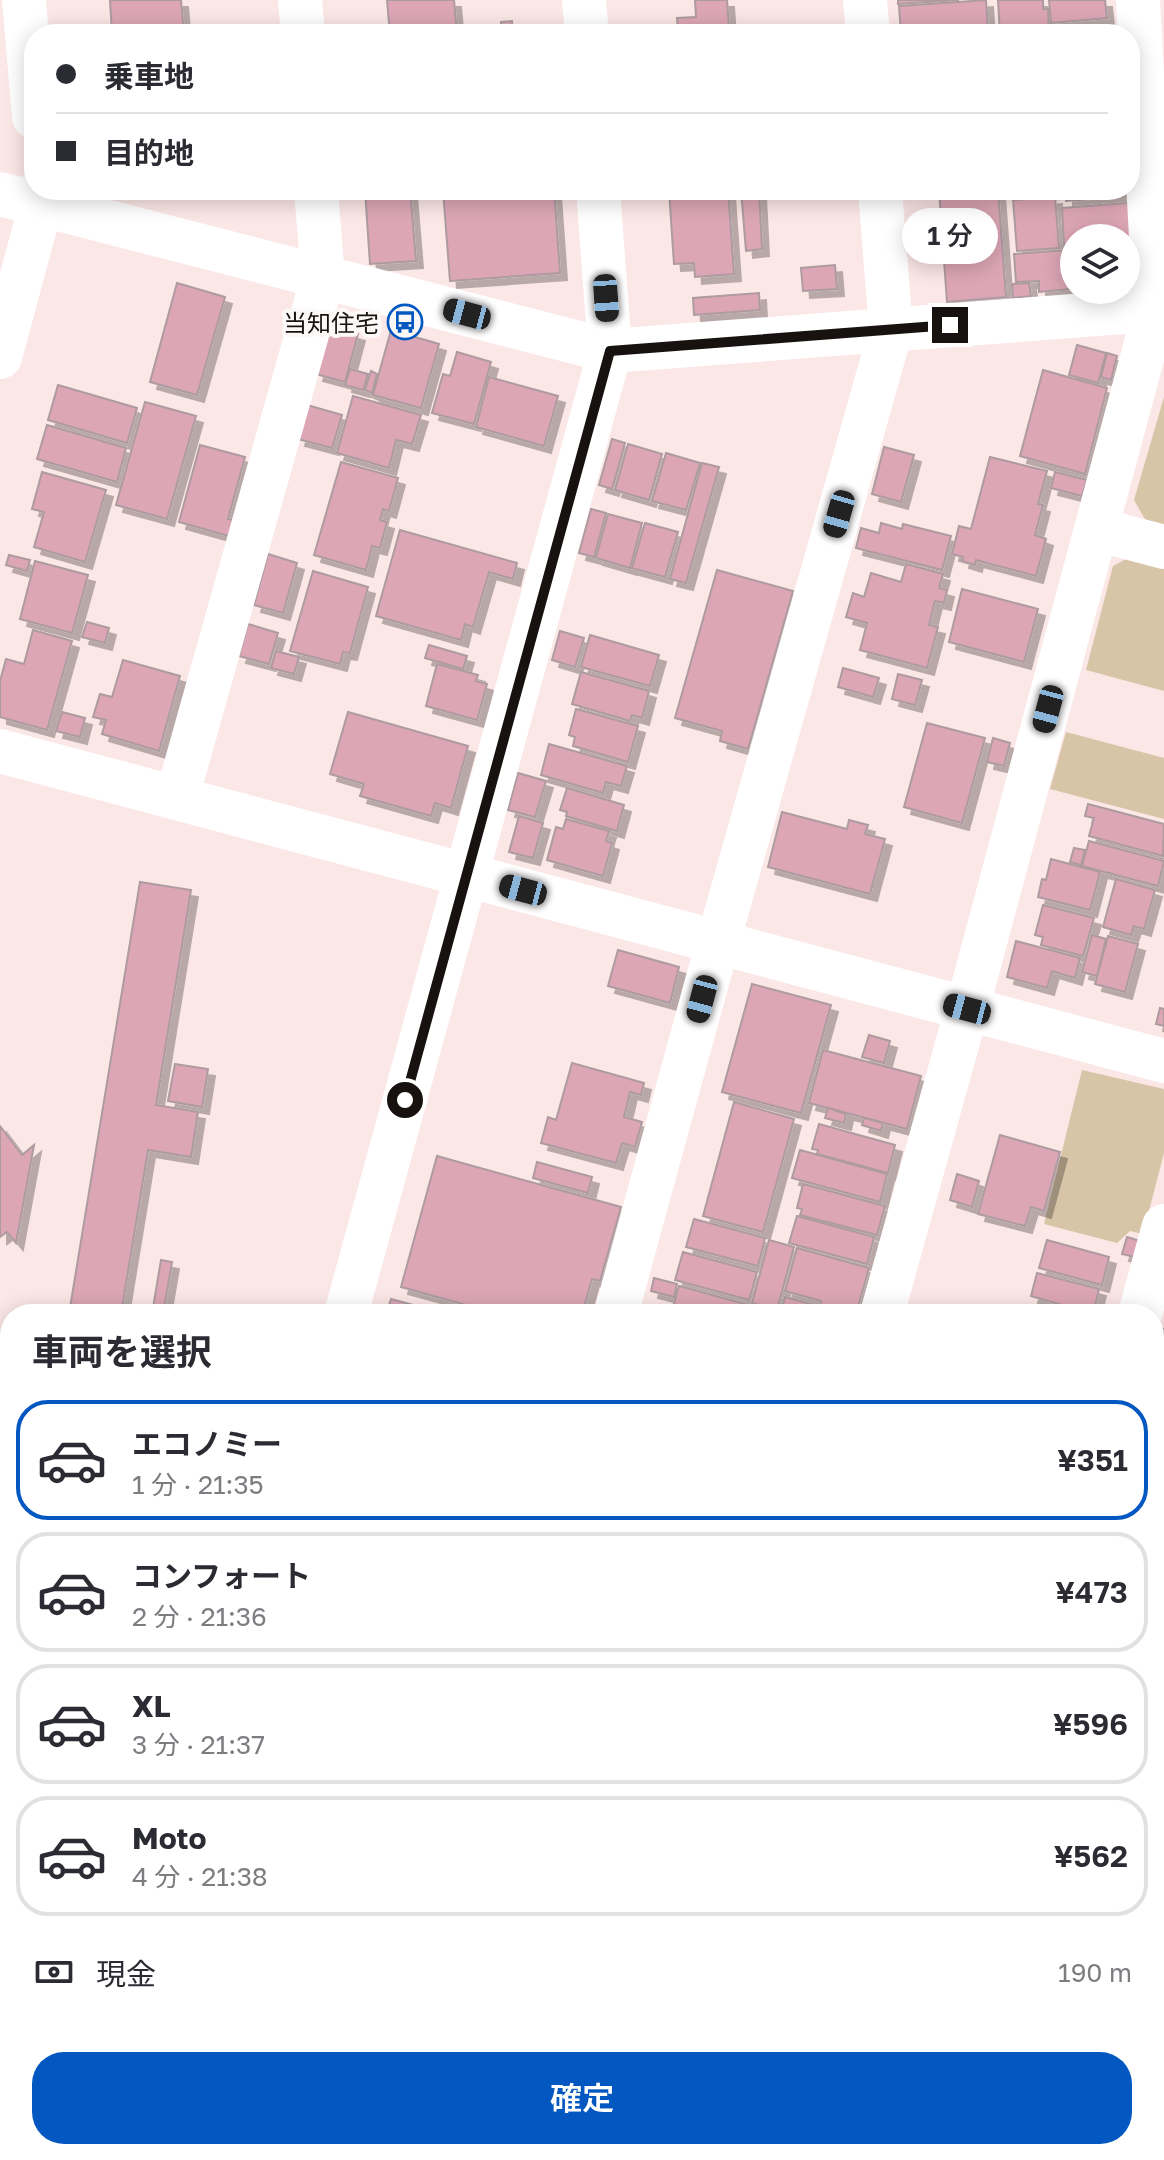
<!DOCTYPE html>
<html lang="ja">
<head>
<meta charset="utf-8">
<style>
  body { margin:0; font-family:"Golos Text","Noto Sans JP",sans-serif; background:#f7f7f7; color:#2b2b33; height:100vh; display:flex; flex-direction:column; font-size:30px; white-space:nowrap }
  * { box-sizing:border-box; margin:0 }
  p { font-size:26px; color:#7c7c81 }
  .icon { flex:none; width:44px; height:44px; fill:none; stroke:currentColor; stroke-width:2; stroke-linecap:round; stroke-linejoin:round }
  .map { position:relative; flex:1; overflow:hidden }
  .panel { position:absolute; left:0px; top:1304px; width:1164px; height:856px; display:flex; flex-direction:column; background:#fff; border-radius:32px 32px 0 0; box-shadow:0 4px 20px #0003 }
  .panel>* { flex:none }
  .hud { position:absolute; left:24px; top:24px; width:1116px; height:176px; border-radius:32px; box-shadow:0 4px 20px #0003; display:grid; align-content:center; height:176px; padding:0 32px; background:#fff }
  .fabs { position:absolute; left:1060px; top:224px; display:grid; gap:16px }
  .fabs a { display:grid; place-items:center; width:80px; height:80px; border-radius:50%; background:#fff; box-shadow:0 4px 20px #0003; font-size:40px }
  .end { position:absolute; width:36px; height:36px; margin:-18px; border:10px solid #171110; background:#fff; box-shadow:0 0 0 4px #fff }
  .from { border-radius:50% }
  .bubble { position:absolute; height:56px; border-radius:28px; background:#fff; box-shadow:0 4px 20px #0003; font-size:26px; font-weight:600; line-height:56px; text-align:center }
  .car { position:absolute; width:24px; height:48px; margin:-24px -12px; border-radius:10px; box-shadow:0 0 6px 2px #0007; background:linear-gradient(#222 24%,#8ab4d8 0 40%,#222 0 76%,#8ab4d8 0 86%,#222 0) }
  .hud b { display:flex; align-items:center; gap:28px; height:76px; font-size:30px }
  .hud b+b { border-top:2px solid #e1e1e2 }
  .hud i { width:20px; height:20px; background:#2b2b33 }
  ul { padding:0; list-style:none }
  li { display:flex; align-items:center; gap:24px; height:120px; margin:0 16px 12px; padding:0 16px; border:4px solid #e1e1e2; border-radius:32px }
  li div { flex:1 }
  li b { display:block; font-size:30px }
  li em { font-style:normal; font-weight:600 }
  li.current { border-color:#0257c0 }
  li>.icon { width:72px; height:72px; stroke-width:1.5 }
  h2 { padding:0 32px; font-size:36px; line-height:96px }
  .pay { display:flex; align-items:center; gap:20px; height:88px; padding:0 32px; font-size:30px }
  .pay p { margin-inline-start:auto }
  .action { display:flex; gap:16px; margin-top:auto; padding:16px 32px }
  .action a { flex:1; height:92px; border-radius:32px; background:#0257c0; color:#fff; font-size:32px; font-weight:600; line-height:92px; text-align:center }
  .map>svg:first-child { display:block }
</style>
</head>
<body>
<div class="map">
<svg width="1164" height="2160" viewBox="0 0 1164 2160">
  <defs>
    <filter id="shadow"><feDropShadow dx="7" dy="7" stdDeviation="0" flood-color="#0004"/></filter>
  </defs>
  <rect width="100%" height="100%" fill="#fbe7e5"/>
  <g fill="#d8c4a7">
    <path d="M1164 397V526L1146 521 1134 500Z"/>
    <path d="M1126 559 1164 569V691L1086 670 1113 566Z"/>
    <path d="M1066 732 1164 758V819L1050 789Z"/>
    <path d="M1082 1070 1164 1089V1153L1143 1234 1130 1231 1117 1243 1044 1224Z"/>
    <path d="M1154 1829 1164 1832V1897L1154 1895Z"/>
  </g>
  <g fill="#dda6b6" stroke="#ad9ba0" stroke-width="2" filter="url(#shadow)">
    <path d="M110 0H181L184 34H112Z"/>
    <path d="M387 0H454L457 34H390Z"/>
    <path d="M695 0H727L729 28 717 29V34H657L678 32 677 18 696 17Z"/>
    <path d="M898 0H959L898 4Z"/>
    <path d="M986 0 988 32 901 34 899 6Z"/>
    <path d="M998 0H1043V9H1048L1049 30 1000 34Z"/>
    <path d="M1049 0H1105L1107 18 1051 23Z"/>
    <path d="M512 21 513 34H501V22Z"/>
    <path d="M365 190H410L416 261 370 264Z"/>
    <path d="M443 190H554L560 273 450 281Z"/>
    <path d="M669 190H728L734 274 695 277 694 263 674 264Z"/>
    <path d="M741 190H759L762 249 746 251Z"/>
    <path d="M939 190H998L1006 297 947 302Z"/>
    <path d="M1011 190H1055V192L1012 195Z"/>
    <path d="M1066 190H1129V196L1066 201Z"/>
    <path d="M1055 197 1059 248 1017 251 1013 200Z"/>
    <path d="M1128 203 1131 240 1126 241V238H1074V244L1064 245 1062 208Z"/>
    <path d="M1068 250 1071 289 1039 292V281L1016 282 1014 254Z"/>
    <path d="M835 265 837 289 803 291 801 268Z"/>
    <path d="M177 283 225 297 197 395 150 382Z"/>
    <path d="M1029 283 1031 296 1013 298 1012 284Z"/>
    <path d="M759 293 760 310 694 315 693 298Z"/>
    <path d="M330 326 358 334 345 382 316 374Z"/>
    <path d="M391 330 439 344 421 408 373 395Z"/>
    <path d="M1077 345 1106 353 1098 383 1069 375Z"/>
    <path d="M457 352 491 362 474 424 432 413 443 374 450 376Z"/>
    <path d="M1107 353 1117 356 1111 380 1101 377Z"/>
    <path d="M350 369 368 374 363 390 345 385Z"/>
    <path d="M1043 370 1107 388 1085 474 1020 456Z"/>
    <path d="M371 371 377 374 372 393 365 390Z"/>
    <path d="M489 377 558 396 544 446 476 427Z"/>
    <path d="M58 385 137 408 127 443 48 420Z"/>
    <path d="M353 396 421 415 412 444 396 440 389 468 337 453Z"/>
    <path d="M145 402 196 416 167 519 116 505Z"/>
    <path d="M307 405 342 415 332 448 298 439Z"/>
    <path d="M47 425 126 448 117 482 37 459Z"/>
    <path d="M612 439 625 443 612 489 599 485Z"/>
    <path d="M628 444 662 454 649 500 615 490Z"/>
    <path d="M200 445 245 457 228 519 233 520 229 536 179 522Z"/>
    <path d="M884 447 914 455 901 502 872 494Z"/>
    <path d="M666 453 700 463 686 510 652 501Z"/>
    <path d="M990 457 1047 471 1038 504 1043 505 1035 535 1046 539 1036 576 976 560 975 565 962 561 963 557 952 554 959 526 971 529Z"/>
    <path d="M341 462 398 478 389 511 383 509 380 520 387 522 380 548 372 546 366 570 314 555Z"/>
    <path d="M702 463 719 467 686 583 670 579Z"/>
    <path d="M42 472 106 490 85 562 34 547 44 512 32 509Z"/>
    <path d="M1055 472 1087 480 1082 496 1051 488Z"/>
    <path d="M591 509 606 513 594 557 579 553Z"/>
    <path d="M608 514 642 523 630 568 596 558Z"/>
    <path d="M645 523 678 532 665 577 632 568Z"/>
    <path d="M881 523 902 529 903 524 951 536 942 570 856 548 861 528 879 533Z"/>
    <path d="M400 530 517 563 513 579 489 572 473 627 465 624 461 640 376 616Z"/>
    <path d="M268 554 297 563 283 613 254 605Z"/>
    <path d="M9 555 30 560 27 571 6 565Z"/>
    <path d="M35 561 88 575 72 633 20 619Z"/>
    <path d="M906 564 943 574 939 588 947 590 944 603 935 601 929 625 938 627 927 668 860 650 867 623 846 617 853 593 864 597 871 573 901 582Z"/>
    <path d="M717 570 793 591 748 749 720 741 722 731 675 718Z"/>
    <path d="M313 571 368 587 350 653 343 652 340 664 290 651Z"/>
    <path d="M962 589 1038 609 1024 662 949 642Z"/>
    <path d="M87 622 109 628 105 643 82 637Z"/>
    <path d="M248 624 278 633 269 664 239 656Z"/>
    <path d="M33 630 72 641 47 730 0 717V681L6 659 24 664Z"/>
    <path d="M560 631 584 638 575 667 552 660Z"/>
    <path d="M590 635 659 655 650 686 581 667Z"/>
    <path d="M429 645 467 656 463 669 425 658Z"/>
    <path d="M276 651 299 657 294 674 271 668Z"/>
    <path d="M123 660 180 676 159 751 102 734 106 720 93 717 100 694 112 697Z"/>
    <path d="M437 664 478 675 476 681 487 684 477 720 426 706Z"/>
    <path d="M843 668 879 678 873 697 838 687Z"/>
    <path d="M581 672 649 691 642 718 632 715 630 721 572 704Z"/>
    <path d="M898 674 922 680 915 705 892 699Z"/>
    <path d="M576 709 638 726 628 762 573 746 575 737 569 735Z"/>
    <path d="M62 712 85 718 80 737 56 731Z"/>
    <path d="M348 712 468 746 451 808 435 803 431 816 360 796 364 784 330 774Z"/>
    <path d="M927 723 985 738 962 823 904 807Z"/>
    <path d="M993 738 1010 743 1004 766 987 762Z"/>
    <path d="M549 744 627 766 621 786 606 782 603 793 541 775Z"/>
    <path d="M518 773 546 781 535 817 508 810Z"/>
    <path d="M567 788 624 805 617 831 566 816 567 812 560 810Z"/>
    <path d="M1088 804 1164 824 1163 856 1089 836 1094 818 1085 816Z"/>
    <path d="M782 812 847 829 849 820 868 825 865 834 885 839 870 894 768 867Z"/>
    <path d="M519 816 543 823 533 858 509 852Z"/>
    <path d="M566 819 609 831 606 841 612 843 603 876 547 860 556 827 563 829Z"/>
    <path d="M1089 841 1164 861 1158 886 1082 866Z"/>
    <path d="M1074 848 1085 850 1081 865 1070 862Z"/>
    <path d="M1051 859 1100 872 1090 910 1038 897 1042 879 1046 880Z"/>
    <path d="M1116 879 1155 890 1144 929 1134 926 1131 935 1103 927Z"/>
    <path d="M140 882 191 890 156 1105 198 1112 191 1157 148 1150 121 1314H69Z"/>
    <path d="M1043 905 1094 918 1083 956 1041 945 1043 937 1035 935Z"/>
    <path d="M1092 935 1106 939 1097 976 1082 972Z"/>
    <path d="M1108 936 1138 944 1125 992 1095 984Z"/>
    <path d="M1016 941 1080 958 1075 978 1052 971 1047 988 1007 977Z"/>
    <path d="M618 950 679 967 670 1003 608 986Z"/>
    <path d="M752 984 831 1005 801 1113 722 1092Z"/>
    <path d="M1160 1008 1164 1009V1026L1156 1024Z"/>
    <path d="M869 1035 890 1041 884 1063 862 1057Z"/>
    <path d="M823 1050 921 1076 907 1129 809 1103Z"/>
    <path d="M572 1063 644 1083 641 1095 630 1092 624 1117 642 1122 635 1147 622 1143 616 1163 541 1143 548 1117 556 1120Z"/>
    <path d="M175 1064 208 1069 202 1107 168 1101Z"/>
    <path d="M734 1102 794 1119 763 1232 703 1216Z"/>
    <path d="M828 1108 846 1114 844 1123 825 1118Z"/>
    <path d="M864 1118 883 1123 881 1131 862 1125Z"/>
    <path d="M819 1124 895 1145 888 1173 817 1154 818 1150 812 1149Z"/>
    <path d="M0 1126 22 1155 34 1145 16 1243 7 1232 0 1237Z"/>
    <path d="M1000 1135 1060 1152 1044 1211 1031 1207 1025 1226 978 1214Z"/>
    <path d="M800 1150 887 1174 880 1202 792 1178Z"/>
    <path d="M437 1156 621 1207 600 1281 592 1279 582 1314H499L401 1287Z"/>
    <path d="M537 1162 592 1177 588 1193 533 1178Z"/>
    <path d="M957 1174 979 1181 972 1207 950 1200Z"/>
    <path d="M803 1184 885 1206 877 1235 800 1215 802 1209 797 1208Z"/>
    <path d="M797 1216 874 1237 867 1264 789 1243Z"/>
    <path d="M694 1219 765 1238 758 1266 686 1247Z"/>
    <path d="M1127 1237 1140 1241 1135 1257 1122 1254Z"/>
    <path d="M769 1240 794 1247 777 1310 752 1303Z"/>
    <path d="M1047 1240 1109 1257 1102 1285 1039 1268Z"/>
    <path d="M797 1248 869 1268 856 1314H833L819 1310 821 1301 785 1291Z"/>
    <path d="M683 1252 757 1272 749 1300 675 1280Z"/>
    <path d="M161 1260 172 1262 163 1314H152Z"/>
    <path d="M1037 1273 1099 1289 1093 1314 1031 1296Z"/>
    <path d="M654 1278 677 1284 674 1297 651 1291Z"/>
    <path d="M679 1286 745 1304 743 1314H671Z"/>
    <path d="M785 1297 818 1306 815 1314H788L781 1312Z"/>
    <path d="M391 1299 447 1314H386Z"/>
    <path d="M1156 1327 1164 1329V1343L1154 1340Z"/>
    <path d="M1164 1405V1450L1154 1447Z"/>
    <path d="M1154 1458 1164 1460V1513L1154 1510Z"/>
    <path d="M0 1526 10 1528V1592L0 1590Z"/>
    <path d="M1154 1539 1164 1542V1578L1154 1575Z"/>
    <path d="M0 1736 10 1739V1827L0 1825Z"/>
    <path d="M1154 1763 1164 1766V1826L1154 1823Z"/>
    <path d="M1154 1982 1164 1985 1154 2019Z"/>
    <path d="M577 2150H657L654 2160H589L576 2156Z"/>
    <path d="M1014 2150H1102L1099 2160H1043L1013 2152Z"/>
    <path d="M951 2152 979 2160H949Z"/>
  </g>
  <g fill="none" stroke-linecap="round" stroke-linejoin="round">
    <g stroke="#fff" stroke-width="44">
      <path d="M24 0 34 117"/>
      <path d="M300 0 303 34"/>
      <path d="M584 0 587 34"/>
      <path d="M865 0 868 34"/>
      <path d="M0 194 610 351 1164 309"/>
      <path d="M0 357 41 205 40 190"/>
      <path d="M1096 529 1164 547"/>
      <path d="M0 751 1164 1061"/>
      <path d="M177 797 323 277 316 190"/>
      <path d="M346 1314 610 351 598 190"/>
      <path d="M616 1314 718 942 891 330 880 190"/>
      <path d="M882 1314 967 1009 1155 310 1138 0"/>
      <path d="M1140 1314 1164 1226"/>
      <path d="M0 1673 10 1676"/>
      <path d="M1154 1933 1164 1936"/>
      <path d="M116 2160 118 2150"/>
      <path d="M907 2160 910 2150"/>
    </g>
  </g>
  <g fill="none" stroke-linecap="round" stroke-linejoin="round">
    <path stroke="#171110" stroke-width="10" d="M405 1100 610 351 950 325"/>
  </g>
  <defs>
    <g id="bus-ring" transform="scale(1.8)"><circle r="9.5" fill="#fcf8f8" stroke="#0257c0" stroke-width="1.5"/><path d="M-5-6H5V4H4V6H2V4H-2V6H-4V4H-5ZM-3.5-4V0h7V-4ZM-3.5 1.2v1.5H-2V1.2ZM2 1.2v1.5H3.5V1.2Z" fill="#0257c0"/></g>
  </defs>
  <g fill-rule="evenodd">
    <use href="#bus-ring" x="405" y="322"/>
  </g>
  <g text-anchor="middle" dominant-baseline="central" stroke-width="8" stroke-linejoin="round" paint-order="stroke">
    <g font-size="24" fill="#171110" stroke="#fcf8f8" text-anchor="end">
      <text x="379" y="322">当知住宅</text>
    </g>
  </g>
</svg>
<div class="fabs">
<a><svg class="icon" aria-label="layers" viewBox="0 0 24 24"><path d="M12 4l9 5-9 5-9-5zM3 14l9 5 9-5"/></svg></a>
</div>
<i class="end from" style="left:405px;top:1100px"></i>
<i class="end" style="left:950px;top:325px"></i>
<div class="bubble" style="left:902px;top:208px;width:96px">1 分</div>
<i class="car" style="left:606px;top:298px;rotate:176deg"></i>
<i class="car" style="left:467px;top:314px;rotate:285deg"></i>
<i class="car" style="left:839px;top:514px;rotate:196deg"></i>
<i class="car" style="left:1048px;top:709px;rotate:195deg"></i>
<i class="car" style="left:523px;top:890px;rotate:285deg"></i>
<i class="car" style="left:702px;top:999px;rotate:195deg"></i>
<i class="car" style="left:967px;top:1009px;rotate:285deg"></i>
<div class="hud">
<b><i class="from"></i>乗車地</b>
<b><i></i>目的地</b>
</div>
<section class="panel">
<h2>車両を選択</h2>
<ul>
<li class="current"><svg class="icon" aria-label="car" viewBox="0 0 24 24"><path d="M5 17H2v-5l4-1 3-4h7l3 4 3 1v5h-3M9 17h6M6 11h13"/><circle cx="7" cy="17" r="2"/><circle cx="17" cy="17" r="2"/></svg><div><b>エコノミー</b><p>1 分 · 21:35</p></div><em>¥351</em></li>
<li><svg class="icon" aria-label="car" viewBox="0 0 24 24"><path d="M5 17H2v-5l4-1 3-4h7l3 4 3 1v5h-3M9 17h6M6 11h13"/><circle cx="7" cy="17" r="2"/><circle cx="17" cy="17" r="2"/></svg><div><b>コンフォート</b><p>2 分 · 21:36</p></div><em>¥473</em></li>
<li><svg class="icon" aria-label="car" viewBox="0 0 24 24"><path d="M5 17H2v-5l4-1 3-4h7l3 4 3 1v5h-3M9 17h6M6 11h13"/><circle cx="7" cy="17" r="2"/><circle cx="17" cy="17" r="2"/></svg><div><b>XL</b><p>3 分 · 21:37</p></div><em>¥596</em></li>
<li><svg class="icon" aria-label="car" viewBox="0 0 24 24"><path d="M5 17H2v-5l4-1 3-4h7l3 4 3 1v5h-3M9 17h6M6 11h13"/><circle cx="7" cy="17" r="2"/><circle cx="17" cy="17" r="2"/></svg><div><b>Moto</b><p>4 分 · 21:38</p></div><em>¥562</em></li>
</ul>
<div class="pay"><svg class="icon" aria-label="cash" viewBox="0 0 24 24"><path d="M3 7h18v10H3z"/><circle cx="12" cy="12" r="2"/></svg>現金<p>190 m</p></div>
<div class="action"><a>確定</a></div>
</section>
</div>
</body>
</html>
